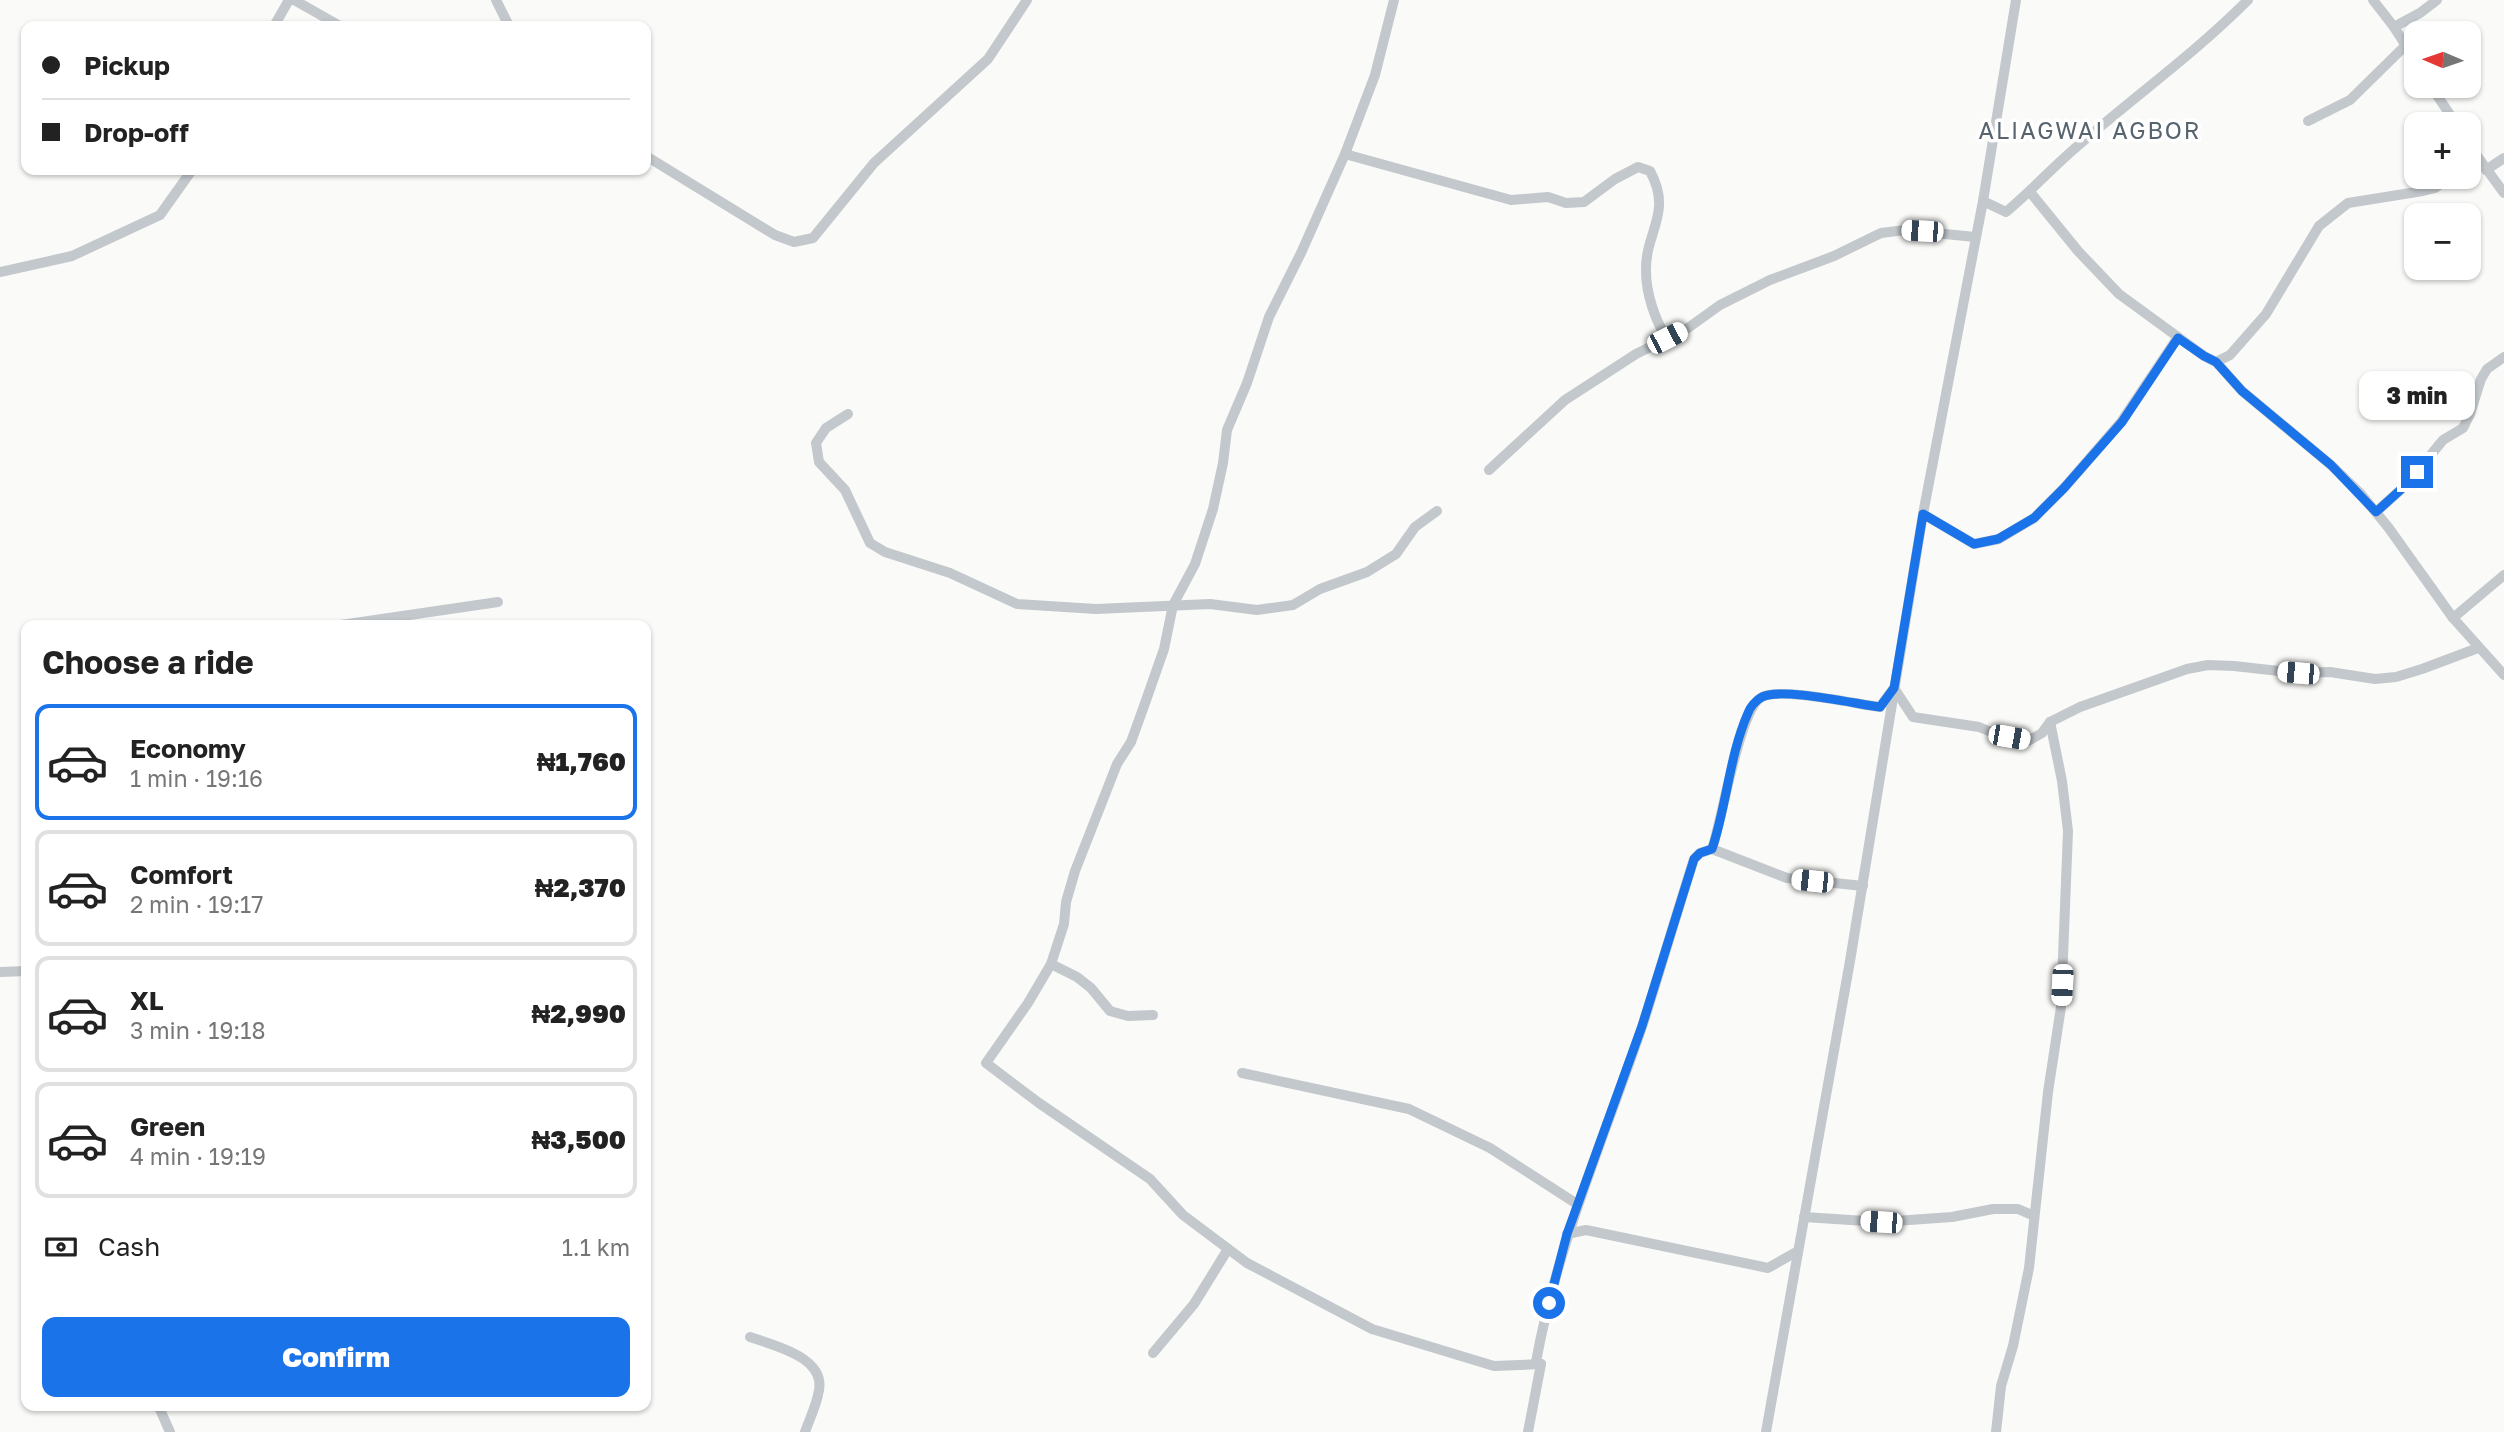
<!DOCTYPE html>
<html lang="en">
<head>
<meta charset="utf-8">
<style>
  body { margin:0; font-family:"Golos Text",sans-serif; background:#f6f6f6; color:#222; height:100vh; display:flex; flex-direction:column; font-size:26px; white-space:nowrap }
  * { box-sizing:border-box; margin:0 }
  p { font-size:23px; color:#767676 }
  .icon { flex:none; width:38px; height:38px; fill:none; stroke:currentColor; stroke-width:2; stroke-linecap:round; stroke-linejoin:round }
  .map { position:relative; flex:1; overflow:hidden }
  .sheet { position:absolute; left:21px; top:620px; width:630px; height:791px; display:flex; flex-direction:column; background:#fff; border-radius:14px; box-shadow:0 2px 5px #0004 }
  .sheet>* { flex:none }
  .guide { position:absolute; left:21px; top:21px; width:630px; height:154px; border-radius:14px; box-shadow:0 2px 5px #0004; display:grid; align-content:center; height:154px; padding:0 21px; background:#fff }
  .needle { width:46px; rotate:272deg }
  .fabs { position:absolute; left:2404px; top:21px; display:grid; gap:14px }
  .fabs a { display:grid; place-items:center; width:77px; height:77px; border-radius:14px; background:#fff; box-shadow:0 2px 5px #0004; font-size:35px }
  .end { position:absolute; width:32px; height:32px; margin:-16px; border:9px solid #1a73e8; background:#fff; box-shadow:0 0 0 4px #fff }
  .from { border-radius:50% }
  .bubble { position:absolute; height:49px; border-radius:14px; background:#fff; box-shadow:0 2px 5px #0004; font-size:23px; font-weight:800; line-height:49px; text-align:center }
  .car { position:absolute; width:21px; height:42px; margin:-21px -10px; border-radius:9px; box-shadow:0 0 5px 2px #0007; background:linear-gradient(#fff 24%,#345 0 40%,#fff 0 76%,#345 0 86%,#fff 0) }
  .guide b { display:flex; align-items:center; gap:24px; height:66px; font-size:26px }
  .guide b+b { border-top:2px solid #e0e0e0 }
  .guide i { width:18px; height:18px; background:#222 }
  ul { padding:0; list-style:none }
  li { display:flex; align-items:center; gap:21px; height:116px; margin:0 14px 10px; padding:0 7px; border:4px solid #e0e0e0; border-radius:14px }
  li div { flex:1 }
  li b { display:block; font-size:26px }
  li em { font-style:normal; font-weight:800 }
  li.current { border-color:#1a73e8 }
  li>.icon { width:63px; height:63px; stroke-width:1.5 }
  h2 { padding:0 21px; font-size:32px; line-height:84px }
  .pay { display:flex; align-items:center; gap:18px; height:77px; padding:0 21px; font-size:26px }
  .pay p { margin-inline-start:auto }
  .cta { display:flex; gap:14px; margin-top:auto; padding:14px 21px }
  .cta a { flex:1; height:80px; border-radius:14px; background:#1a73e8; color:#fff; font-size:28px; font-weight:800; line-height:80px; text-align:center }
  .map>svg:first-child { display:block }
</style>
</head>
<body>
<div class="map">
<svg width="2504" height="1432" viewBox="0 0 2504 1432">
  <rect width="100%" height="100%" fill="#fafaf8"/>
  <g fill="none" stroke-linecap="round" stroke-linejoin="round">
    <g stroke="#c3c8cc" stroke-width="10">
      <path d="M294 0 340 26"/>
      <path d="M496 0 509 26"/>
      <path d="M2373 0 2394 27 2417 63"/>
      <path d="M274 26 289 0"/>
      <path d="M2394 27 2420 13 2437 0"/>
      <path d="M2431 86 2456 124"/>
      <path d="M2308 121 2350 100 2405 46"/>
      <path d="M2469 145 2504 193"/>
      <path d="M1345 154 1511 200 1548 197 1566 203 1584 202 1615 179 1638 167 1650 171C1673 213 1645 232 1646 271 1646 293 1655 321 1667 338"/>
      <path d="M646 156 775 235 794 242 813 238 874 163 988 59 1027 0"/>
      <path d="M2486 170 2504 158"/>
      <path d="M2030 192 2078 251 2119 294 2204 356 2216 362 2242 391 2331 465 2360 493 2388 527 2453 618 2504 675"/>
      <path d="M1983 201 2006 212C2030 192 2050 170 2073 150 2131 99 2193 55 2248 0"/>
      <path d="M0 272 72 256 160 215 192 170"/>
      <path d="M2216 362 2230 355 2266 314 2319 226 2348 203 2423 191 2435 188 2450 177"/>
      <path d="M848 414 826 428 816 443 819 462 845 490 870 543 885 552 950 573 1017 604 1096 609 1210 604 1257 610 1293 605 1320 589 1367 572 1396 554 1415 527 1437 511"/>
      <path d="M1489 470 1565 400 1636 354 1688 328 1720 305 1770 280 1834 256 1881 233 1905 230 1975 237"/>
      <path d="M2376 512 2407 484 2443 440 2463 428 2470 414 2481 379 2487 369 2504 357"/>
      <path d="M1923 514 1974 544 1999 539 2034 518 2064 488 2121 422 2178 337"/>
      <path d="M2453 618 2504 575"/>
      <path d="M341 625 498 602"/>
      <path d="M1712 849C1722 820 1740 707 1762 697 1781 687 1856 704 1880 707L1894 688 1913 717 1979 727 1996 734 2028 741 2042 733 2050 722 2080 707 2187 669 2208 665 2234 666 2298 673 2330 672 2375 679 2396 677 2422 669 2478 648"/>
      <path d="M1051 964 1064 924 1066 902 1075 871 1117 764 1131 742 1144 706 1164 649 1173 605 1195 564 1213 509 1223 463 1227 430 1247 383 1269 317 1301 253 1345 154 1375 75 1394 0"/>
      <path d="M0 972 26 971"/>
      <path d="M1153 1015 1128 1016 1110 1011 1091 988 1077 977 1051 964 1028 1003 986 1063 1039 1103 1150 1179 1183 1215 1247 1263 1372 1329 1494 1366 1541 1364"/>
      <path d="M1242 1073 1409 1109 1490 1148 1577 1204"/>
      <path d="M1804 1217 1881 1222 1952 1217 1993 1209H2018L2034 1216"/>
      <path d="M1567 1234 1586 1230 1768 1268 1798 1251"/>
      <path d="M750 1337C773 1345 825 1357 819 1390 817 1404 810 1418 805 1432"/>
      <path d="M1153 1353 1194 1304 1228 1249"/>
      <path d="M158 1405 170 1432"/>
      <path d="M1528 1432 1541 1364 1536 1362C1557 1245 1604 1138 1642 1027 1660 971 1676 915 1694 859L1700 853 1712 849 1787 878 1863 886"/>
      <path d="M1766 1432 1850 961 1923 514 1983 201 2016 0"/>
      <path d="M1996 1432 2001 1386 2013 1346 2029 1268 2048 1092 2061 1007 2068 831 2062 781 2050 722"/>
    </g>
  </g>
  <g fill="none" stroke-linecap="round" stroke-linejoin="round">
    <path stroke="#1a73e8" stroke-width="9" d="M1549 1303 1567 1234 1642 1026 1694 859 1700 853 1712 849C1727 805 1729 756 1748 713 1750 707 1756 700 1762 697 1781 687 1856 704 1880 707L1894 688 1923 514 1974 544 1998 539 2034 518 2064 488 2122 422 2178 338 2204 356 2216 362 2242 391 2331 465 2376 512 2407 484 2417 472"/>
  </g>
  <g text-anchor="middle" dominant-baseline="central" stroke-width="7" stroke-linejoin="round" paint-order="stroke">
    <g font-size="23" letter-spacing="2" fill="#57646e" stroke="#fff">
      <text x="2090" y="130">ALIAGWAI AGBOR</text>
    </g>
  </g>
</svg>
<div class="fabs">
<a><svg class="needle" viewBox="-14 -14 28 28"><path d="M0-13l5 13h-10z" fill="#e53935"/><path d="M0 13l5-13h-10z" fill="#767676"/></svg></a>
<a>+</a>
<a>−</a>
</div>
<i class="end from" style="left:1549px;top:1303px"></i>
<i class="end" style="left:2417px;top:472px"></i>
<div class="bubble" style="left:2359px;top:371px;width:116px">3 min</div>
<i class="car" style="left:1922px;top:231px;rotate:273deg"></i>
<i class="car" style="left:1667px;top:338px;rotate:63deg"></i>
<i class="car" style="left:2298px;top:673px;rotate:275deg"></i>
<i class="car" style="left:2009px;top:737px;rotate:100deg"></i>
<i class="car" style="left:1812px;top:881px;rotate:276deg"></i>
<i class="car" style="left:2062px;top:985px;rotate:183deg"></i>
<i class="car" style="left:1881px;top:1222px;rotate:274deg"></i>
<div class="guide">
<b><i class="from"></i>Pickup</b>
<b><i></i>Drop-off</b>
</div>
<section class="sheet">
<h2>Choose a ride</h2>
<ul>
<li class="current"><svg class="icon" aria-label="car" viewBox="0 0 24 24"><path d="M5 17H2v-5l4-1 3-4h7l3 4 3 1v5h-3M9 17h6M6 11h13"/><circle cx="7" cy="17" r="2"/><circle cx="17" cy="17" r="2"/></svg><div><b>Economy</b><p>1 min · 19:16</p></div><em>₦1,760</em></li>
<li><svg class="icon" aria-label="car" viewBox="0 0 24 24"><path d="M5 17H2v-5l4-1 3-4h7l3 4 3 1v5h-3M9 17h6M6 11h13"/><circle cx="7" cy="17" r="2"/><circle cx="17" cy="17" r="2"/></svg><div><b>Comfort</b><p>2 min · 19:17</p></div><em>₦2,370</em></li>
<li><svg class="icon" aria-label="car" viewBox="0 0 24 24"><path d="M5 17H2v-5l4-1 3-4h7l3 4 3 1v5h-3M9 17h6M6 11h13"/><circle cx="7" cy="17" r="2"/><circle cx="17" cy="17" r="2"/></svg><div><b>XL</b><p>3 min · 19:18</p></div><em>₦2,990</em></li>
<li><svg class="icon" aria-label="car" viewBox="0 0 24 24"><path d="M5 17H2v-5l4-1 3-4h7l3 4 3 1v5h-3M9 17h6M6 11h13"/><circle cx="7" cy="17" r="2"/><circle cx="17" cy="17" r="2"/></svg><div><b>Green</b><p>4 min · 19:19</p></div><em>₦3,500</em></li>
</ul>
<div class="pay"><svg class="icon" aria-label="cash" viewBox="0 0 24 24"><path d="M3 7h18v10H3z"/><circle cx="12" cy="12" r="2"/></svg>Cash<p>1.1 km</p></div>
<div class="cta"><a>Confirm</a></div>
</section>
</div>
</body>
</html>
